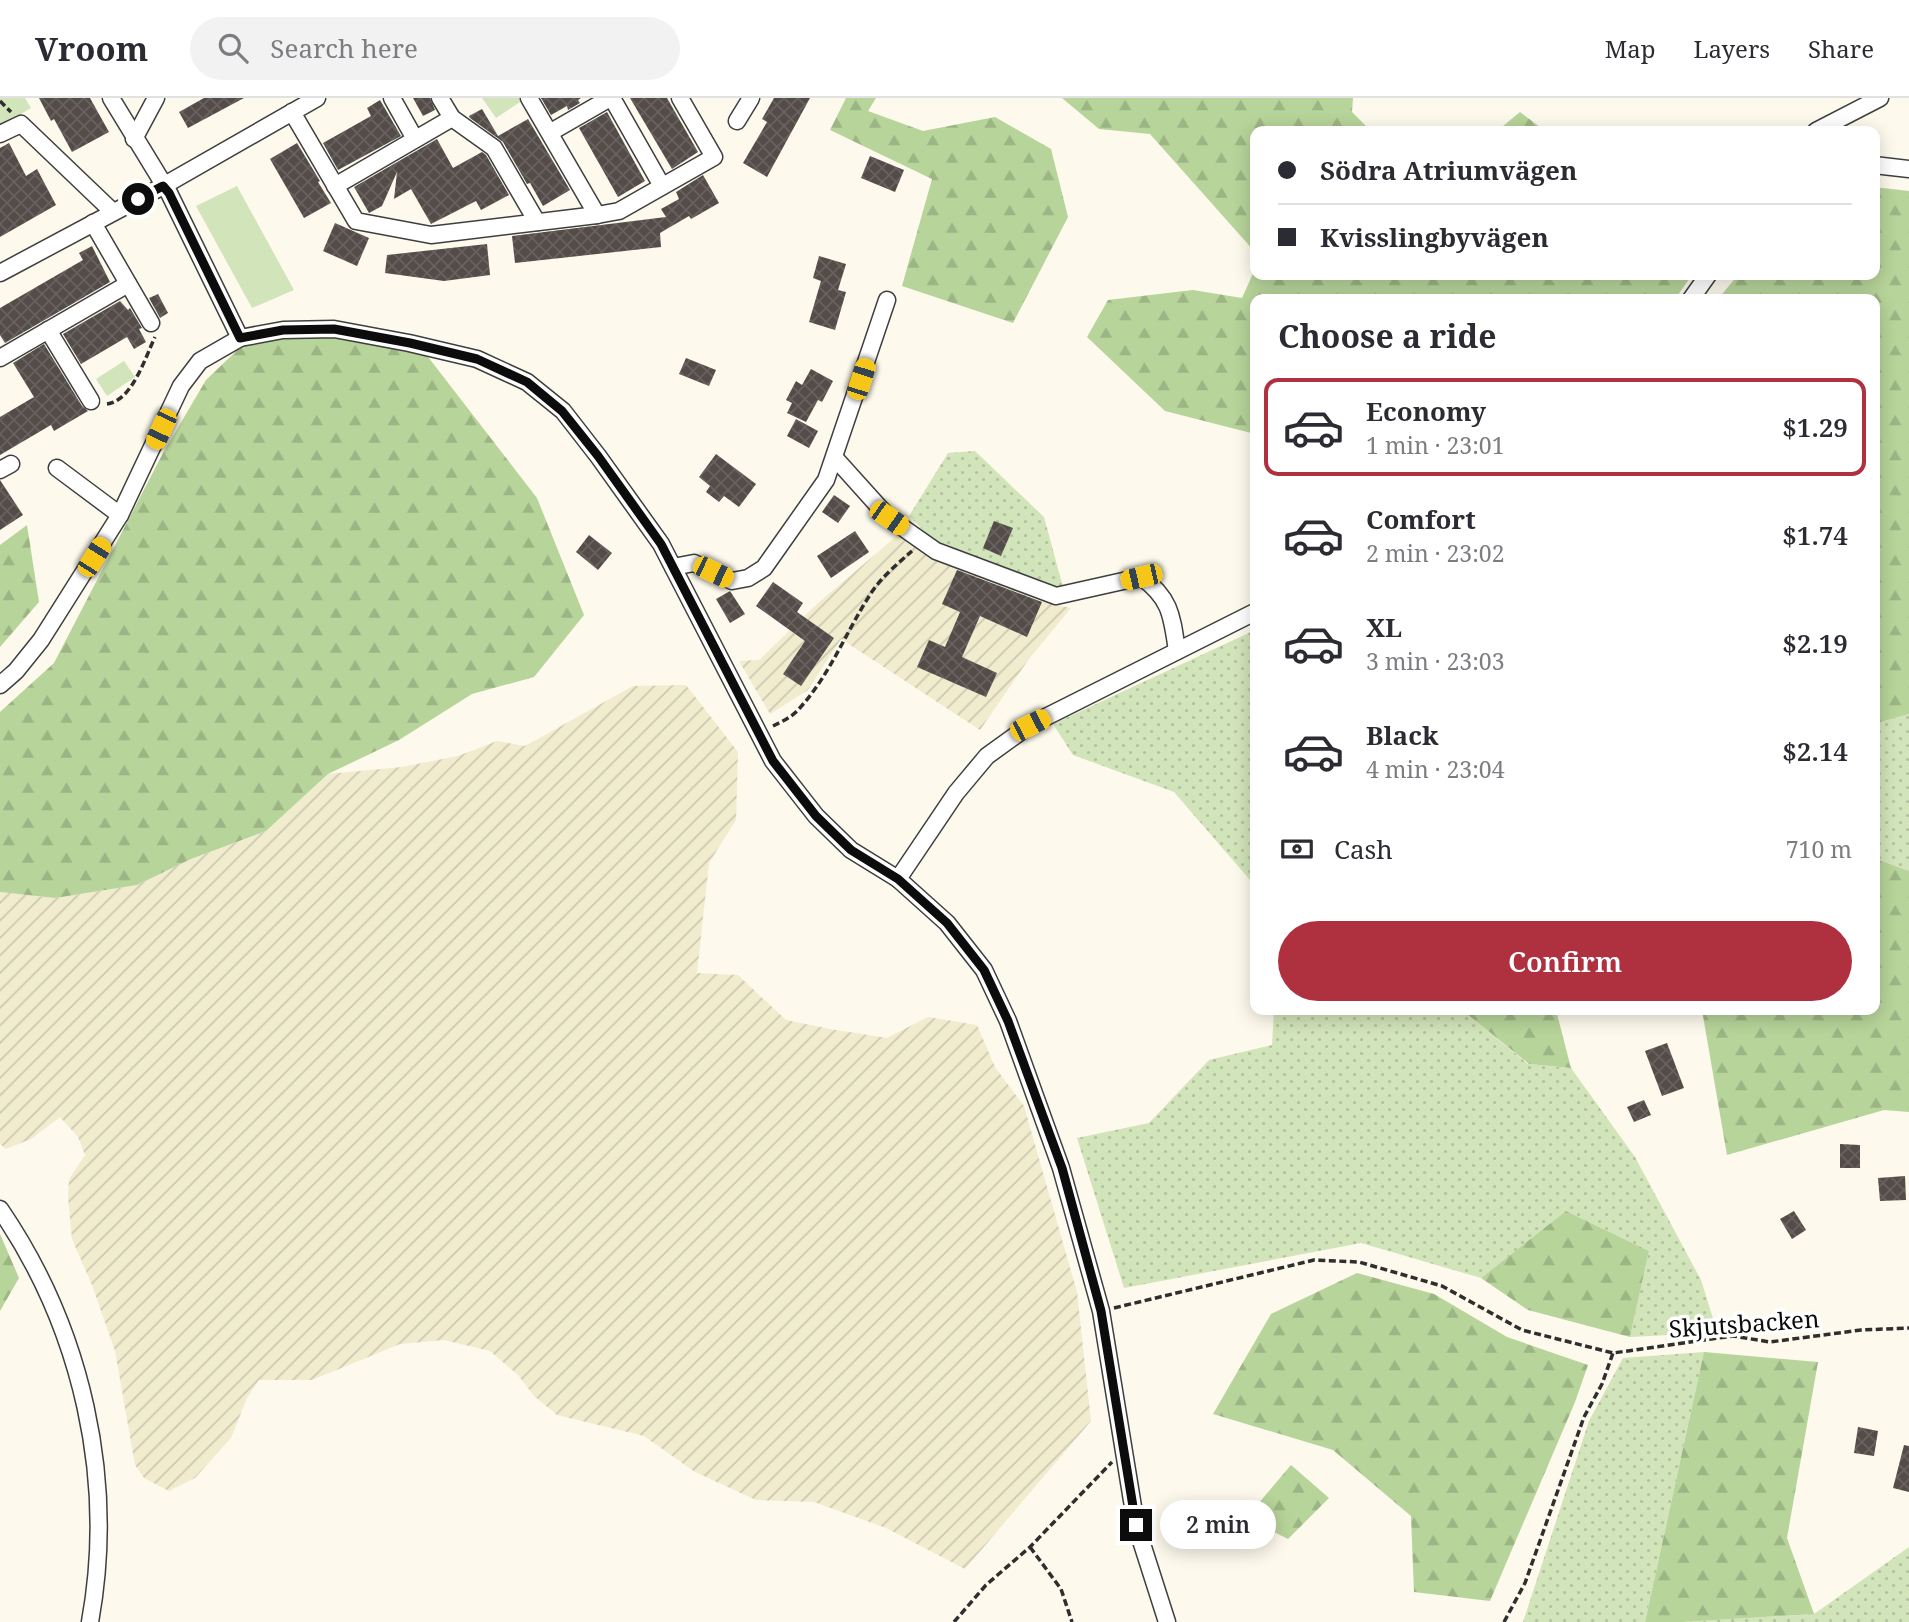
<!DOCTYPE html>
<html lang="en">
<head>
<meta charset="utf-8">
<style>
  body { margin:0; font-family:"Noto Serif",serif; background:#f2f2f3; color:#2b2b33; height:100vh; display:flex; flex-direction:column; font-size:26px; white-space:nowrap }
  * { box-sizing:border-box; margin:0 }
  p { font-size:23px; color:#7c7c81 }
  .icon { flex:none; width:38px; height:38px; fill:none; stroke:currentColor; stroke-width:2; stroke-linecap:round; stroke-linejoin:round }
  .map { position:relative; flex:1; overflow:hidden }
  .side { position:absolute; left:1250px; top:196px; width:630px; height:721px; display:flex; flex-direction:column; background:#fff; border-radius:14px; box-shadow:0 4px 18px #0003 }
  .side>* { flex:none }
  .hud { position:absolute; left:1250px; top:28px; width:630px; height:154px; border-radius:14px; box-shadow:0 4px 18px #0003; display:grid; align-content:center; height:154px; padding:0 28px; background:#fff }
  .end { position:absolute; width:32px; height:32px; margin:-16px; border:9px solid #0c0c0c; background:#fff; box-shadow:0 0 0 4px #fff }
  .from { border-radius:50% }
  .bubble { position:absolute; height:49px; border-radius:24px; background:#fff; box-shadow:0 4px 18px #0003; font-size:23px; font-weight:600; line-height:49px; text-align:center }
  .car { position:absolute; width:21px; height:42px; margin:-21px -10px; border-radius:9px; box-shadow:0 0 5px 2px #0007; background:linear-gradient(#f5c518 24%,#345 0 40%,#f5c518 0 76%,#345 0 86%,#f5c518 0) }
  .hud b { display:flex; align-items:center; gap:24px; height:66px; font-size:26px }
  .hud b+b { border-top:2px solid #e1e1e2 }
  .hud i { width:18px; height:18px; background:#2b2b33 }
  ul { padding:0; list-style:none }
  li { display:flex; align-items:center; gap:21px; height:98px; margin:0 14px 10px; padding:0 14px; border:4px solid transparent; border-radius:14px }
  li div { flex:1 }
  li b { display:block; font-size:26px }
  li em { font-style:normal; font-weight:600 }
  li.selected { border-color:#af303f }
  li>.icon { width:63px; height:63px; stroke-width:1.5 }
  h2 { padding:0 28px; font-size:32px; line-height:84px }
  .pay { display:flex; align-items:center; gap:18px; height:77px; padding:0 28px; font-size:26px }
  .pay p { margin-inline-start:auto }
  .action { display:flex; gap:14px; margin-top:auto; padding:14px 28px }
  .action a { flex:1; height:80px; border-radius:42px; background:#af303f; color:#fff; font-size:28px; font-weight:600; line-height:80px; text-align:center }
  header { display:flex; align-items:center; gap:42px; box-sizing:border-box; height:98px; padding:0 35px; background:#fff; border-bottom:2px solid #e1e1e2 }
  header strong { font-size:33px }
  nav { display:flex; gap:38px; margin-inline-start:auto; font-size:24px }
  .search { width:490px; height:63px; background:#f2f2f3; display:flex; align-items:center; gap:18px; box-sizing:border-box; padding:0 24px; border-radius:38px; color:#7c7c81; font-size:26px }
  .map>svg:first-child { display:block }
</style>
</head>
<body>
<header>
<strong>Vroom</strong>
<div class="search"><svg class="icon" aria-label="search" viewBox="0 0 24 24"><circle cx="10" cy="10" r="6"/><path d="M15 15l6 6"/></svg>Search here</div>
<nav><a>Map</a><a>Layers</a><a>Share</a></nav>
</header>
<div class="map">
<svg width="1909" height="1524" viewBox="0 0 1909 1524">
  <defs>
    <pattern id="farmland-furrows" width="10" height="10" patternUnits="userSpaceOnUse" patternTransform="scale(1.75)"><rect width="10" height="10" fill="#f1ecce"/><path d="M-1 1l2-2M0 10L10 0M9 11l2-2" fill="none" stroke="#cdc9b0"/></pattern>
    <pattern id="grass-dots" width="8" height="8" patternUnits="userSpaceOnUse" patternTransform="scale(1.75)"><rect width="8" height="8" fill="#d2e4b9"/><path d="M2 2h.1M6 6h.1" fill="none" stroke="#b3c29e" stroke-width="1.8" stroke-linecap="round"/></pattern>
    <pattern id="forest-firs" width="22" height="20" patternUnits="userSpaceOnUse" patternTransform="scale(1.75)"><rect width="22" height="20" fill="#b7d49a"/><path d="M5 1l3.5 6h-7zM16 11l3.5 6h-7z" fill="#9cb584"/></pattern>
    <pattern id="building-cross-hatch" width="8" height="8" patternUnits="userSpaceOnUse" patternTransform="scale(1.75)"><rect width="8" height="8" fill="#534c49"/><path d="M0 0l8 8M0 8l8-8" fill="none" stroke="#67615f"/></pattern>
  </defs>
  <rect width="100%" height="100%" fill="#fdf9ec"/>
  <g fill="url(#farmland-furrows)">
    <path d="M898 437 946 462 1042 504 1071 510 1029 561 980 632 841 541 808 592 770 616 739 563 759 562 818 505Z"/>
    <path d="M686 587 738 654 736 722 709 765 697 875 738 877 786 922 830 931 887 940 928 919 977 927 995 969 1024 1008 1077 1194 1091 1323 965 1471 886 1430 814 1404 756 1402 695 1374 644 1338 557 1317 534 1298 518 1277 490 1253 444 1242 400 1246 312 1282H259L247 1300 231 1340 195 1380 169 1393 144 1380 135 1367 115 1253 92 1187 72 1141 68 1100 69 1081 85 1057 78 1039 60 1019 31 1041 6 1051 0 1046V794L55 800 137 787 191 761 266 733 328 676 401 669 458 658 497 643 525 648 633 588Z"/>
  </g>
  <g fill="url(#grass-dots)">
    <path d="M975 353 1044 419 1063 489 1048 490 938 447 909 418 948 355Z"/>
    <path d="M1255 532V797L1250 782 1174 694 1073 657 1053 626Z"/>
    <path d="M1909 616V773L1874 760V626Z"/>
    <path d="M1274 912H1462L1528 966 1571 970 1635 1059 1701 1182 1716 1230 1707 1235 1630 1239 1649 1153 1566 1113 1481 1180 1361 1145 1124 1190 1077 1040 1149 1025 1209 962 1272 947Z"/>
    <path d="M1704 1254 1645 1524H1523L1589 1323 1623 1260Z"/>
    <path d="M1909 1449V1524H1683L1814 1516Z"/>
  </g>
  <g fill="url(#forest-firs)">
    <path d="M846 0H876L868 13 923 33 995 19 1051 51 1068 119 1013 225 902 188 932 81 830 32Z"/>
    <path d="M1062 0H1353L1352 14 1371 33H1255V154L1150 36 1099 31Z"/>
    <path d="M1520 14 1545 33H1497Z"/>
    <path d="M1874 89 1909 93V616L1874 626V201H1718L1738 177H1874Z"/>
    <path d="M1255 171V177H1692L1675 201H1255V336L1165 313 1087 239 1108 202 1193 192 1242 200Z"/>
    <path d="M314 234 425 255 537 400 584 517 534 579 472 596 399 642 328 676 266 733 191 761 137 787 55 800 0 794V614L54 565 163 355 206 282 251 239Z"/>
    <path d="M27 427 39 504 0 549V447Z"/>
    <path d="M1874 760 1909 773V1014L1884 1012 1727 1057 1702 912H1874Z"/>
    <path d="M1462 912H1556L1571 970 1529 966Z"/>
    <path d="M1566 1113 1649 1153 1630 1239 1528 1212 1481 1180Z"/>
    <path d="M0 1136 19 1180 0 1213Z"/>
    <path d="M1357 1175 1434 1196 1507 1239 1588 1267 1575 1304 1490 1503 1414 1494 1411 1418 1333 1352 1213 1316 1271 1216Z"/>
    <path d="M1704 1254 1818 1264 1787 1440 1814 1516 1683 1524H1645Z"/>
    <path d="M1291 1367 1329 1400 1288 1441 1246 1420Z"/>
  </g>
  <g fill="#d2e4b9">
    <path d="M0 0H25L31 10 0 28Z"/>
    <path d="M482 0H526L496 20Z"/>
    <path d="M237 88 294 192 252 210 196 108Z"/>
    <path d="M124 263 135 279 107 298 96 281Z"/>
  </g>
  <g fill="url(#building-cross-hatch)">
    <path d="M39 0H90L109 34 72 54 54 21 51 23Z"/>
    <path d="M204 0H244L188 30 179 14Z"/>
    <path d="M413 0H430L435 12 423 18Z"/>
    <path d="M541 0H581L578 2 580 5 568 12 567 8 551 17Z"/>
    <path d="M630 0H667L698 54 672 71Z"/>
    <path d="M774 0H810L767 79 743 65 767 24 762 21Z"/>
    <path d="M380 2 401 38 338 72 323 45 371 18 367 10Z"/>
    <path d="M482 11 498 38 528 21 570 92 543 108 530 85 527 86 503 44 470 20 469 18Z"/>
    <path d="M607 14 645 83 618 99 579 30Z"/>
    <path d="M437 41 453 70 482 54 486 57 509 97 481 112 476 103 431 126 411 91 394 101 397 74 382 108 369 115 354 89Z"/>
    <path d="M9 45 26 78 37 71 56 107 0 139V50Z"/>
    <path d="M297 45 320 83 318 84 331 105 304 120 270 61Z"/>
    <path d="M870 58 904 72 895 94 861 80Z"/>
    <path d="M703 77 719 105 691 121 689 118 660 135 661 149 515 165 512 138 666 119 661 111 679 101 676 94Z"/>
    <path d="M335 125 369 140 357 168 323 153Z"/>
    <path d="M487 146 490 177 444 183 385 175 387 157Z"/>
    <path d="M92 148 110 184 5 245 0 237V210L83 162 79 155Z"/>
    <path d="M819 158 846 166 838 192 846 194 835 232 809 224 821 183 813 180Z"/>
    <path d="M158 196 168 215 160 220 149 200Z"/>
    <path d="M120 203 128 212 130 210 142 230 139 231 146 244 134 251 127 239 81 266 63 236Z"/>
    <path d="M44 246 82 308 88 313 54 333 51 327 0 357V319L34 299 13 265Z"/>
    <path d="M686 260 716 272 709 288 679 276Z"/>
    <path d="M811 271 833 283 822 304 818 302 806 324 787 315 792 305 786 302 796 283 802 287Z"/>
    <path d="M796 321 818 333 809 350 787 338Z"/>
    <path d="M716 356 756 386 739 409 724 398 719 404 706 394 710 388 699 379Z"/>
    <path d="M0 382 23 417 0 432Z"/>
    <path d="M834 397 850 408 838 425 822 414Z"/>
    <path d="M994 423 1013 430 1001 458 983 450Z"/>
    <path d="M855 433 869 454 831 480 817 458Z"/>
    <path d="M589 437 612 455 598 472 576 454Z"/>
    <path d="M957 472 1042 504 1027 539 980 518 962 559 997 575 986 599 917 569 929 542 945 549 960 514 942 506Z"/>
    <path d="M773 484 803 505 797 514 834 540 801 588 783 576 805 543 756 508Z"/>
    <path d="M730 493 745 516 730 525 716 501Z"/>
    <path d="M1667 945 1684 990 1662 998 1645 953Z"/>
    <path d="M1644 1002 1651 1017 1634 1024 1627 1009Z"/>
    <path d="M1840 1046 1860 1047V1070H1840Z"/>
    <path d="M1905 1078 1906 1102 1880 1103 1878 1080Z"/>
    <path d="M1794 1113 1806 1132 1792 1141 1780 1121Z"/>
    <path d="M1858 1329 1878 1333 1874 1358 1854 1355Z"/>
    <path d="M1904 1347 1909 1348V1394L1893 1390Z"/>
  </g>
  <g fill="none" stroke-linecap="round" stroke-linejoin="round">
    <g stroke="#3f3f3f" stroke-width="19">
      <g id="minor">
        <path d="M111 0 169 95 240 240"/>
        <path d="M392 0 415 41"/>
        <path d="M440 0 452 20 494 50 537 124"/>
        <path d="M529 0 597 117"/>
        <path d="M612 0 662 88"/>
        <path d="M292 14 356 123 431 137 597 117 619 113 714 59 680 0"/>
        <path d="M737 23 751 0"/>
        <path d="M1816 33 1880 0"/>
        <path d="M551 34 610 0"/>
        <path d="M0 36 21 26 113 114"/>
        <path d="M134 41 156 0"/>
        <path d="M1874 67 1909 71"/>
        <path d="M335 88 452 20"/>
        <path d="M93 125 151 225"/>
        <path d="M0 175 163 88 317 0"/>
        <path d="M1691 201 1708 177"/>
        <path d="M48 232 91 303"/>
        <path d="M0 260 128 186"/>
        <path d="M835 360 889 420 936 453 1056 498 1141 479C1171 500 1172 519 1177 553"/>
        <path d="M57 370 120 417"/>
        <path d="M0 372 11 366"/>
        <path d="M673 469 694 465 732 483 748 480 764 470 826 382 887 202"/>
        <path d="M0 587 16 573 41 542 120 417 181 288 200 263 240 240 283 232 334 231 409 245 477 261 527 284 563 313 598 358 661 446 773 663 816 718 851 752 898 781 947 825 984 872 1008 923 1061 1070 1101 1213 1136 1427 1167 1524"/>
        <path d="M898 781 956 695 987 658 1030 627 1255 514"/>
        <path d="M0 1111C82 1231 116 1381 90 1524"/>
      </g>
    </g>
    <g stroke="#2e2e2e" stroke-width="3.5" stroke-dasharray="7 3.5" stroke-linecap="butt">
      <path d="M0 3 11 14"/>
      <path d="M107 306C132 303 145 260 155 239"/>
      <path d="M773 628C781 624 790 620 796 614 828 581 844 538 868 500 879 481 896 467 912 453"/>
      <path d="M1114 1210 1314 1162 1359 1164 1442 1188 1522 1232 1613 1255 1733 1238 1770 1244 1861 1232 1909 1230"/>
      <path d="M1030 1449 1061 1491 1072 1524"/>
      <path d="M954 1524 986 1487 1030 1449 1112 1364"/>
      <path d="M1504 1524 1525 1485 1584 1319 1602 1286 1613 1255"/>
    </g>
    <use href="#minor" stroke="#fff" stroke-width="16"/>
  </g>
  <g fill="none" stroke-linecap="round" stroke-linejoin="round">
    <path stroke="#0c0c0c" stroke-width="9" d="M138 101 163 88 169 95 240 240 283 232 334 231 410 245 477 261 527 284 562 313 598 358 661 446 773 663 816 718 851 752 898 781 947 825 984 872 1008 923 1062 1070 1101 1213 1136 1427"/>
  </g>
  <g text-anchor="middle" dominant-baseline="central" stroke-width="7" stroke-linejoin="round" paint-order="stroke">
    <g font-size="24" fill="#0c0c0c" stroke="#fff">
      <text transform="translate(1744 1225) rotate(-4)">Skjutsbacken</text>
    </g>
  </g>
</svg>
<i class="end from" style="left:138px;top:101px"></i>
<i class="end" style="left:1136px;top:1427px"></i>
<div class="bubble" style="left:1160px;top:1402px;width:116px">2 min</div>
<i class="car" style="left:861px;top:281px;rotate:18deg"></i>
<i class="car" style="left:161px;top:331px;rotate:205deg"></i>
<i class="car" style="left:889px;top:420px;rotate:125deg"></i>
<i class="car" style="left:94px;top:459px;rotate:32deg"></i>
<i class="car" style="left:713px;top:474px;rotate:116deg"></i>
<i class="car" style="left:1141px;top:479px;rotate:257deg"></i>
<i class="car" style="left:1030px;top:627px;rotate:63deg"></i>
<div class="hud">
<b><i class="from"></i>Södra Atriumvägen</b>
<b><i></i>Kvisslingbyvägen</b>
</div>
<section class="side">
<h2>Choose a ride</h2>
<ul>
<li class="selected"><svg class="icon" aria-label="car" viewBox="0 0 24 24"><path d="M5 17H2v-5l4-1 3-4h7l3 4 3 1v5h-3M9 17h6M6 11h13"/><circle cx="7" cy="17" r="2"/><circle cx="17" cy="17" r="2"/></svg><div><b>Economy</b><p>1 min · 23:01</p></div><em>$1.29</em></li>
<li><svg class="icon" aria-label="car" viewBox="0 0 24 24"><path d="M5 17H2v-5l4-1 3-4h7l3 4 3 1v5h-3M9 17h6M6 11h13"/><circle cx="7" cy="17" r="2"/><circle cx="17" cy="17" r="2"/></svg><div><b>Comfort</b><p>2 min · 23:02</p></div><em>$1.74</em></li>
<li><svg class="icon" aria-label="car" viewBox="0 0 24 24"><path d="M5 17H2v-5l4-1 3-4h7l3 4 3 1v5h-3M9 17h6M6 11h13"/><circle cx="7" cy="17" r="2"/><circle cx="17" cy="17" r="2"/></svg><div><b>XL</b><p>3 min · 23:03</p></div><em>$2.19</em></li>
<li><svg class="icon" aria-label="car" viewBox="0 0 24 24"><path d="M5 17H2v-5l4-1 3-4h7l3 4 3 1v5h-3M9 17h6M6 11h13"/><circle cx="7" cy="17" r="2"/><circle cx="17" cy="17" r="2"/></svg><div><b>Black</b><p>4 min · 23:04</p></div><em>$2.14</em></li>
</ul>
<div class="pay"><svg class="icon" aria-label="cash" viewBox="0 0 24 24"><path d="M3 7h18v10H3z"/><circle cx="12" cy="12" r="2"/></svg>Cash<p>710 m</p></div>
<div class="action"><a>Confirm</a></div>
</section>
</div>
</body>
</html>
